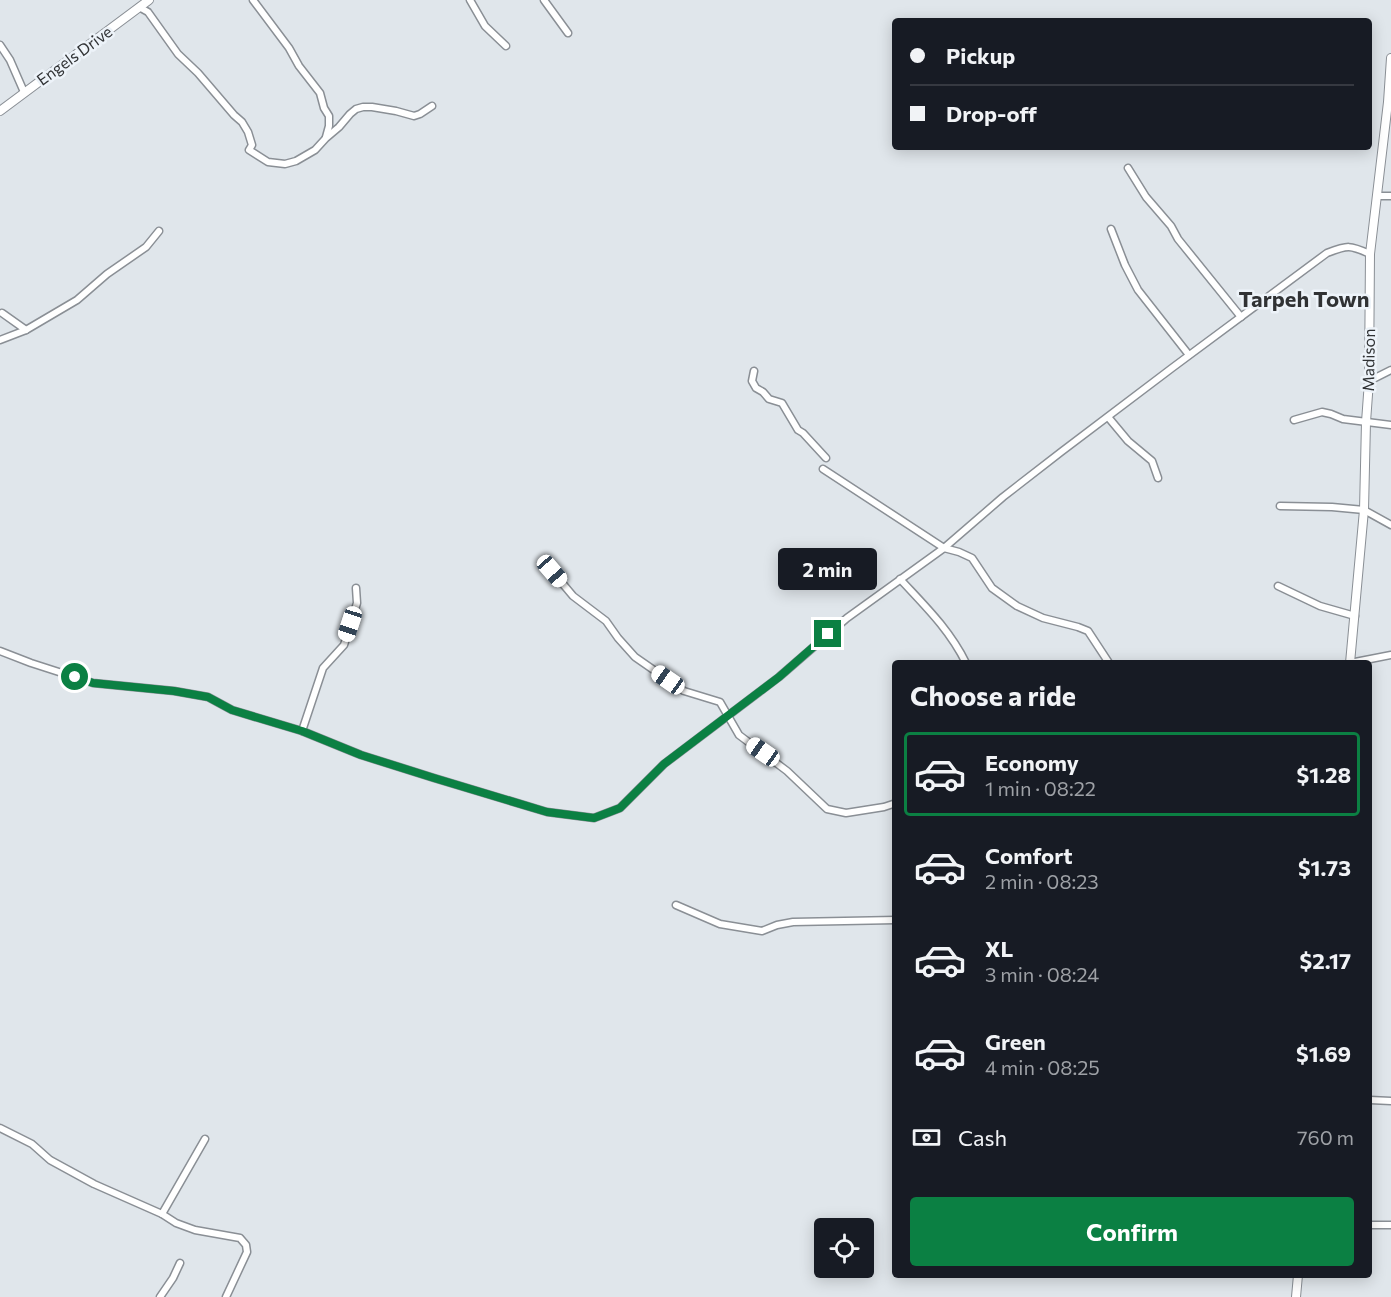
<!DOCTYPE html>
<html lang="en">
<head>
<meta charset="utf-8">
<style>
  body { margin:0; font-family:Commissioner,sans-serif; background:#20242c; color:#f1f3f6; height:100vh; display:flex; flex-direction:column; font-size:22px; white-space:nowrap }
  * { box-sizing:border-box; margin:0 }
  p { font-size:20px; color:#9ea1a6 }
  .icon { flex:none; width:33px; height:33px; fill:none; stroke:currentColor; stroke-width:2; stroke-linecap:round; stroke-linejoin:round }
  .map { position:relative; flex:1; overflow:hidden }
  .drawer { position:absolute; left:892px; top:660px; width:480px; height:618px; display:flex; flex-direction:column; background:#171b24; border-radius:6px; box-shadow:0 3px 15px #0003 }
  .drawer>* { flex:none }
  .guide { position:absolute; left:892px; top:18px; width:480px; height:132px; border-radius:6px; box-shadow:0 3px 15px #0003; display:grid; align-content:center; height:132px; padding:0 18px; background:#171b24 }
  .buttons { position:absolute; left:814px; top:1218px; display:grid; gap:12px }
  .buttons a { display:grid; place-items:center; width:60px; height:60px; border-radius:6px; background:#171b24; box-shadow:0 3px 15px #0003; font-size:30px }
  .end { position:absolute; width:27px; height:27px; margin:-14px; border:8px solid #0b8043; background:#fff; box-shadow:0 0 0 3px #fff }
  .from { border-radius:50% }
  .bubble { position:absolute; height:42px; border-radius:6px; background:#171b24; box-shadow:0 3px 15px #0003; font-size:20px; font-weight:700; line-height:42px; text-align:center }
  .car { position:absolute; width:18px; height:36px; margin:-18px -9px; border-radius:8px; box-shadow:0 0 4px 2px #0007; background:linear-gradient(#fff 24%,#345 0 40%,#fff 0 76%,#345 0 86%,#fff 0) }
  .guide b { display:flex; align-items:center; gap:21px; height:57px; font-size:22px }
  .guide b+b { border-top:2px solid #363941 }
  .guide i { width:15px; height:15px; background:#f1f3f6 }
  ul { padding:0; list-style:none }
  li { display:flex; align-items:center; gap:18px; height:84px; margin:0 12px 9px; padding:0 6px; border:3px solid transparent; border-radius:6px }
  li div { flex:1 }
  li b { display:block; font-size:22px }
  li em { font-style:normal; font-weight:700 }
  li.current { border-color:#0b8043 }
  li>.icon { width:54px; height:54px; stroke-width:1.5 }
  h2 { padding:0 18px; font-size:27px; line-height:72px }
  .pay { display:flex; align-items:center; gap:15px; height:66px; padding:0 18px; font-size:22px }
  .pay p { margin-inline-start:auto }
  .cta { display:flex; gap:12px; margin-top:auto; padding:12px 18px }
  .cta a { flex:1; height:69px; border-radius:6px; background:#0b8043; color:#fff; font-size:24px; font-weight:700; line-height:69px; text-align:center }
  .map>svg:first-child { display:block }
</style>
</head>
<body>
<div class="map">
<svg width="1391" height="1297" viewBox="0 0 1391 1297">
  <rect width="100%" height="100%" fill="#e0e6eb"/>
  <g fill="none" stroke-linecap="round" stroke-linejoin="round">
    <g stroke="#8a8f95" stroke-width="9">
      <g id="minor">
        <path d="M253 0 289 48 299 66 320 93 324 108 329 116V126L326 137"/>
        <path d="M470 0 485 26 506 46"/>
        <path d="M544 0 568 33"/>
        <path d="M139 7 148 12 178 54 198 73 234 115 242 122 248 132 252 145 249 150 268 162 285 164 296 161 315 150 326 138 339 127 350 114 356 109 363 107H372L396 111 414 116 420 114 432 106"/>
        <path d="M0 45 10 60 24 92"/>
        <path d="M1128 168 1146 197 1171 226 1178 239 1241 317"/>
        <path d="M1377 196H1391"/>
        <path d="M1111 229 1125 265 1138 290 1189 355"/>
        <path d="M2 313 26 330"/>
        <path d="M0 340 26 330 77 300 107 274 146 247 159 231"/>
        <path d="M754 371 752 381 756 388 763 392 769 399 782 403 798 430 803 433 826 458"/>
        <path d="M1369 381 1391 370"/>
        <path d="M1108 417 1128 441 1152 461 1158 478"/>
        <path d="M1294 420 1322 412 1331 414 1343 419 1391 425"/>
        <path d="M823 469 944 548 959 552 972 558 992 588 1017 606 1043 618 1078 627 1088 631 1109 663"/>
        <path d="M1280 506 1332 507 1364 510 1391 525"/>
        <path d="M552 571 573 596 606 621 618 638 635 657 684 691 720 702 739 735 787 771 827 809 846 813 884 807 896 803"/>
        <path d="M900 579C925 606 949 629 966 663"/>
        <path d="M1278 586 1320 606 1355 616"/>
        <path d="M0 651 31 663 93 683 174 691 208 697 232 710 302 731 361 755 434 778 547 812 594 818 620 808 664 764 779 677 847 618 944 548 1003 497 1061 452 1172 368 1327 253C1348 245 1350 245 1370 254"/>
        <path d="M1350 663 1391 655"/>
        <path d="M302 731 323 668 344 645 357 603 356 588"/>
        <path d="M676 905 720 924 762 931 777 925 793 922 896 920"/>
        <path d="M1370 1100 1391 1101"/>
        <path d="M0 1128 32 1144 50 1160 94 1184 162 1214"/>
        <path d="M205 1139 162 1214 176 1223 195 1230 240 1238 246 1245 247 1252 226 1297"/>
        <path d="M1370 1225H1391"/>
        <path d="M160 1297 173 1278 180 1263"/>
      </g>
    </g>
    <g stroke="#8a8f95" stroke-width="10">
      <g id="tertiary">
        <path d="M0 111 149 0"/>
        <path d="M1350 663 1364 510 1366 422 1369 381 1370 254 1388 102 1391 58"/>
        <path d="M1296 1297 1298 1275"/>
      </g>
    </g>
    <use href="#minor" stroke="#fff" stroke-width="6"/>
    <use href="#tertiary" stroke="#fff" stroke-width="8"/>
  </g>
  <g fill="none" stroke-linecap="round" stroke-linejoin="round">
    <path stroke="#0b8043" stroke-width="8" d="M75 677 93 683 174 691 208 697 232 710 302 731 361 755 434 778 547 812 594 818 620 808 664 764 779 677 828 634"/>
  </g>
  <g text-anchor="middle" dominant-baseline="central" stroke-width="5" stroke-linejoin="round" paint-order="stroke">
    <g font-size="16" fill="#303234" stroke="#edf3f9">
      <text transform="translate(74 55) rotate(-36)">Engels Drive</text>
      <text transform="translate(1368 360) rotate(-89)">Madison</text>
    </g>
    <g font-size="22" font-weight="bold" fill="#303234" stroke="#edf3f9">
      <text x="1304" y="298">Tarpeh Town</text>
    </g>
  </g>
</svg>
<div class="buttons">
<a><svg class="icon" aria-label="locate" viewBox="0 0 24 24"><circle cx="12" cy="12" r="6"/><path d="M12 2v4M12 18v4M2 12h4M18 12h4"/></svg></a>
</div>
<i class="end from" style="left:75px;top:677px"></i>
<i class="end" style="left:828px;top:634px"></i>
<div class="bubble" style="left:778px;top:548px;width:99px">2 min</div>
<i class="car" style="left:552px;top:571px;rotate:139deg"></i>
<i class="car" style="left:350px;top:624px;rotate:198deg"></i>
<i class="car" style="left:668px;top:680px;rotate:305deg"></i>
<i class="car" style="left:763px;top:752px;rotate:305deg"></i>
<div class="guide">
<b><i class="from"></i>Pickup</b>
<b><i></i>Drop-off</b>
</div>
<section class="drawer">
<h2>Choose a ride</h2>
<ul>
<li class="current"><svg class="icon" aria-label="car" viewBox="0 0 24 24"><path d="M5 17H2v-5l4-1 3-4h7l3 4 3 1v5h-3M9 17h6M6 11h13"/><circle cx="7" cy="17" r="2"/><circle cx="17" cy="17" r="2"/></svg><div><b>Economy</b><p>1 min · 08:22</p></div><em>$1.28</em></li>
<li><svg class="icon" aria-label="car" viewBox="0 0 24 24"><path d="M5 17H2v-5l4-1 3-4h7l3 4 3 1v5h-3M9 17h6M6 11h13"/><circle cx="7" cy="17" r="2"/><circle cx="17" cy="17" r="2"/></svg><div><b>Comfort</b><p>2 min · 08:23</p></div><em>$1.73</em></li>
<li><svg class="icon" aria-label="car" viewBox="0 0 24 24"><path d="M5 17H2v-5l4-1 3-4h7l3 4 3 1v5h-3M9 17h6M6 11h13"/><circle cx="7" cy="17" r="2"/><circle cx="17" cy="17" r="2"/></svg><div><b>XL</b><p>3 min · 08:24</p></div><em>$2.17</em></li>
<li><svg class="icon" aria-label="car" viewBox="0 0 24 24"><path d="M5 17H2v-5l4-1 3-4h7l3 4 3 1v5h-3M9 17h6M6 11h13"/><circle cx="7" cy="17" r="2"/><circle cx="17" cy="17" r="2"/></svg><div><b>Green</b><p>4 min · 08:25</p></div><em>$1.69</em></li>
</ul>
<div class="pay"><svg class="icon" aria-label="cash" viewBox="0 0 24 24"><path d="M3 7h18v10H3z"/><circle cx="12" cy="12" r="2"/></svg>Cash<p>760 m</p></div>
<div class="cta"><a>Confirm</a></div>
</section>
</div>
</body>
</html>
